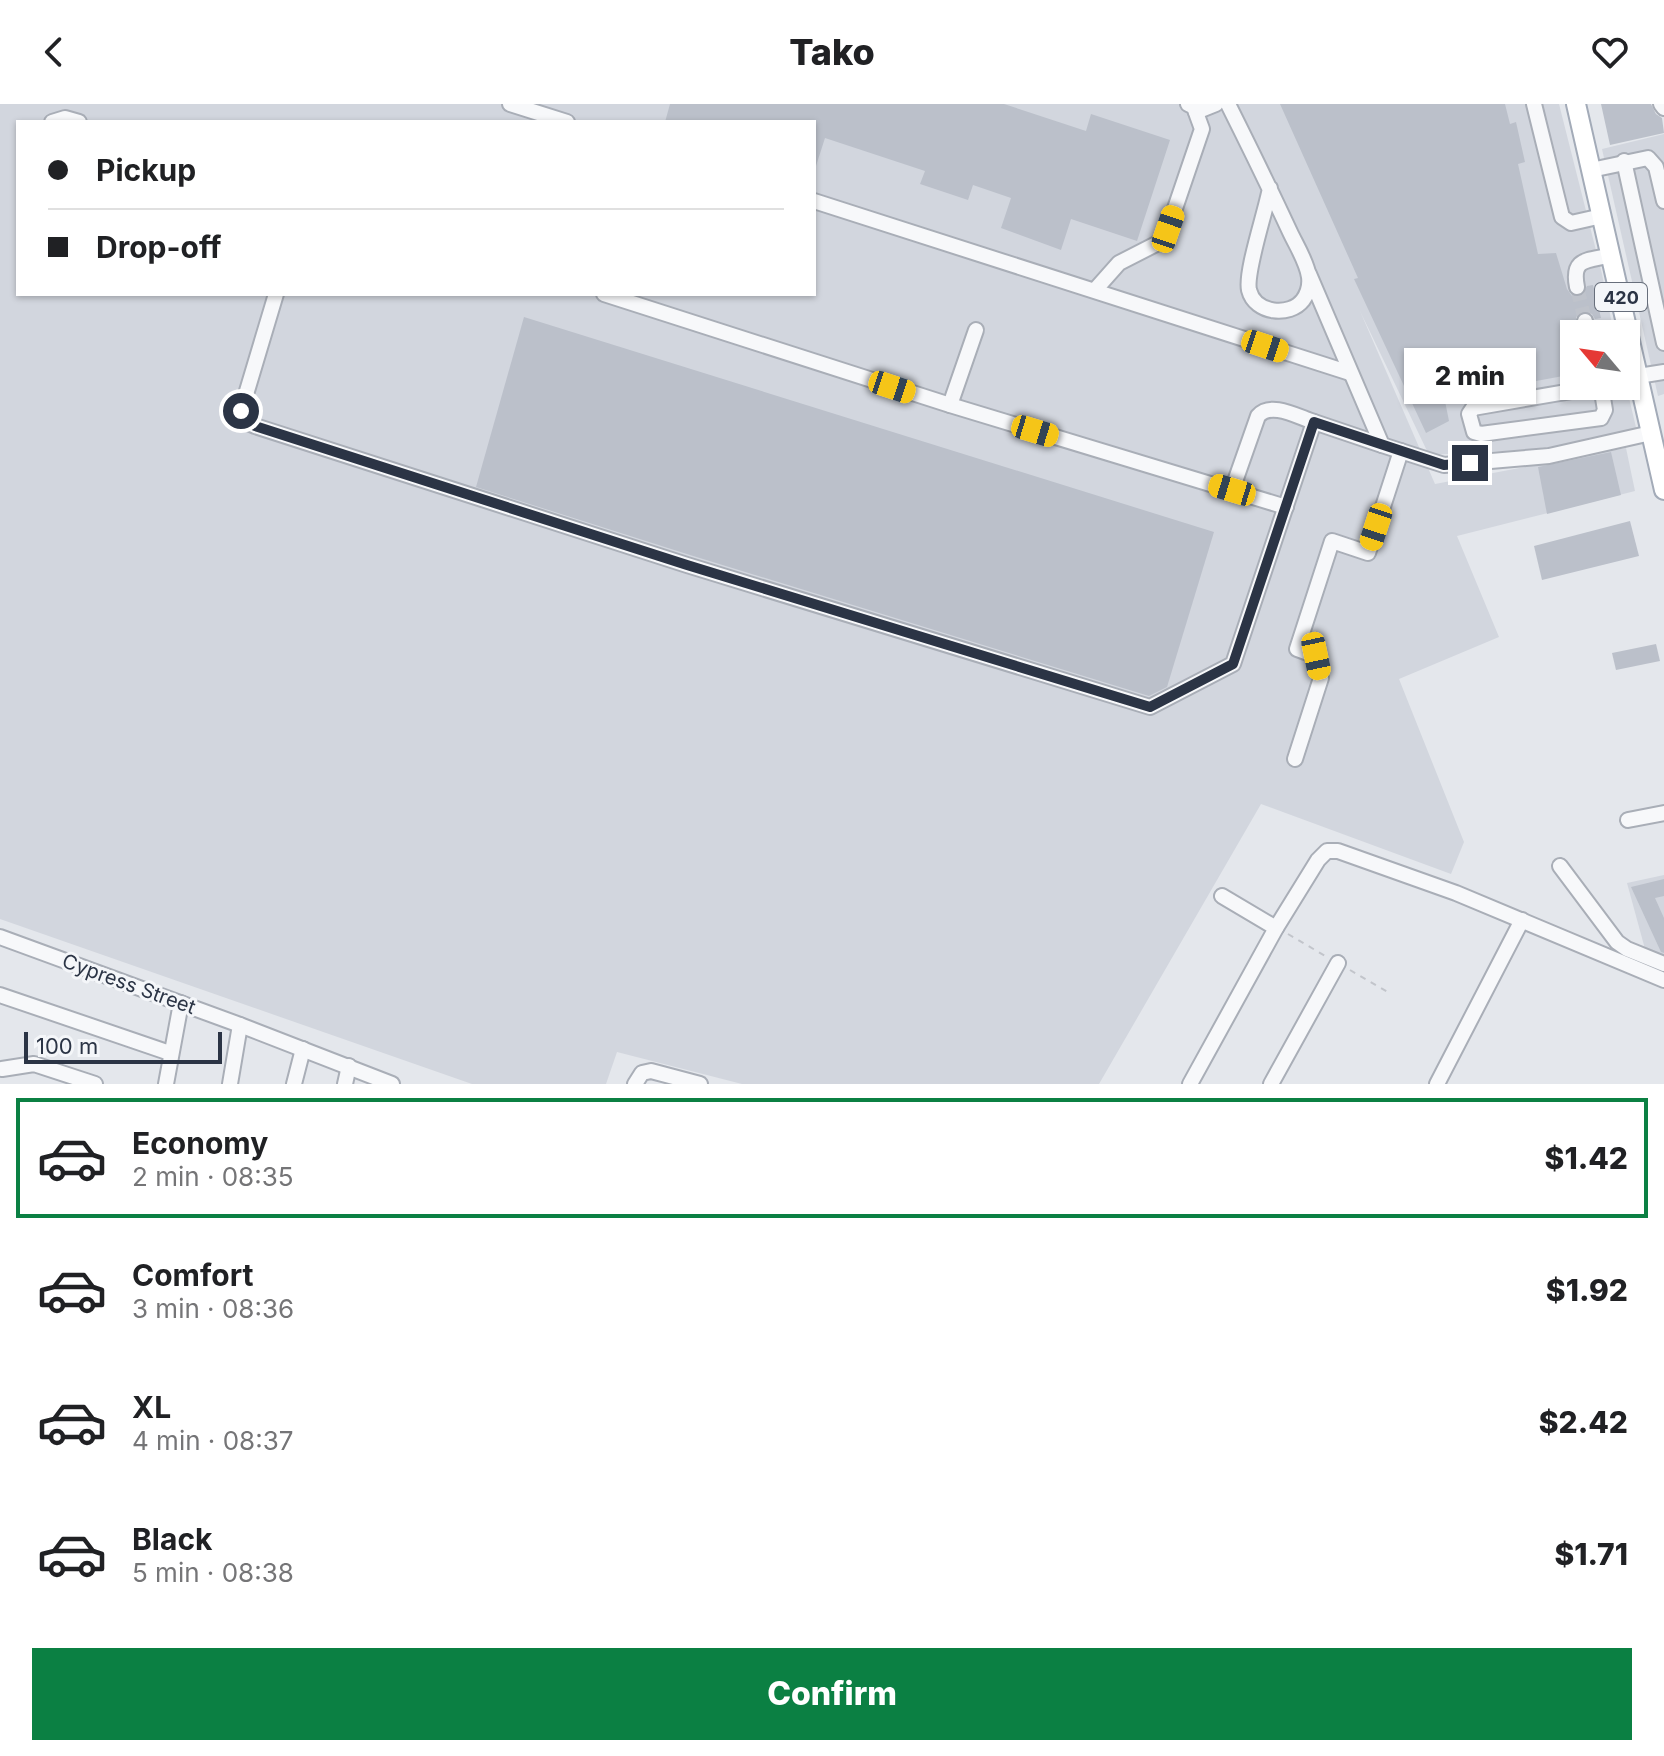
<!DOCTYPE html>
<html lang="en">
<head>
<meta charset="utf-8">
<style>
  body { margin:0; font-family:Inter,sans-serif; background:#f6f6f6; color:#202124; height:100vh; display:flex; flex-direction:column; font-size:30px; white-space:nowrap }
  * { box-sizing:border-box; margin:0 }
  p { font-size:26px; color:#757577 }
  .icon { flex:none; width:44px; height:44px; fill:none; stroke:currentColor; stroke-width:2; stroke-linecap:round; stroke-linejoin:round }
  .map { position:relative; height:980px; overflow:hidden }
  .panel { display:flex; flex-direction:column; background:#fff; flex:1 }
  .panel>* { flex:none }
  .banner { position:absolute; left:16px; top:16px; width:800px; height:176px; border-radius:0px; box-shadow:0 2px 6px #0004; display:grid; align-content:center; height:176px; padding:0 32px; background:#fff }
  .needle { width:52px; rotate:299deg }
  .fabs { position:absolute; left:1560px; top:216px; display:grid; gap:16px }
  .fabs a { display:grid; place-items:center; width:80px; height:80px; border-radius:0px; background:#fff; box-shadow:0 2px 6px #0004; font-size:40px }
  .scale { position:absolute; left:24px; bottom:20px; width:198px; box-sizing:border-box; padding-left:8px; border:4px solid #2b3445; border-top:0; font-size:22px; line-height:28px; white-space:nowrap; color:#2b3445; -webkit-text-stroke:6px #f4f6f9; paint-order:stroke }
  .end { position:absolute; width:36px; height:36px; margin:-18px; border:10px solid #2b3445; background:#fff; box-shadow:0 0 0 4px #fff }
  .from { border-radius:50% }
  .bubble { position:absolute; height:56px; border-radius:0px; background:#fff; box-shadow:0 2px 6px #0004; font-size:26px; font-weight:800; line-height:56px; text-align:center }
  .car { position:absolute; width:24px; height:48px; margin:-24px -12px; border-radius:10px; box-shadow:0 0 6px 2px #0007; background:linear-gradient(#f5c518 24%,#345 0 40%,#f5c518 0 76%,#345 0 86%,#f5c518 0) }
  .banner b { display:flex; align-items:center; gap:28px; height:76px; font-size:30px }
  .banner b+b { border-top:2px solid #e0e0e0 }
  .banner i { width:20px; height:20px; background:#202124 }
  ul { padding:14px 0 0; list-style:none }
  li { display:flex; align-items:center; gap:24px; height:120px; margin:0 16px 12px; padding:0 16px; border:4px solid transparent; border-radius:0px }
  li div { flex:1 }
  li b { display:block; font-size:30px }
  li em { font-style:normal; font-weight:800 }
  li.active { border-color:#0b8043 }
  li>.icon { width:72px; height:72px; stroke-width:1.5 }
  .button { display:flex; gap:16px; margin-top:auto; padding:16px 32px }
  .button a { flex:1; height:92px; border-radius:0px; background:#0b8043; color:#fff; font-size:32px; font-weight:800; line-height:92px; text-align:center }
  header { display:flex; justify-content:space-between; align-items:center; height:104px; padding:0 32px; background:#fff; font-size:36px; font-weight:800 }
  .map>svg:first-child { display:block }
</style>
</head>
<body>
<header><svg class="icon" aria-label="back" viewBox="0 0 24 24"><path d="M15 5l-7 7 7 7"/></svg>Tako<svg class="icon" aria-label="heart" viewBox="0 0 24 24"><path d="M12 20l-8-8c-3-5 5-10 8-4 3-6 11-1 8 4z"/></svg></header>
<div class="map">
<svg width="1664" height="980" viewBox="0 0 1664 980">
  <rect width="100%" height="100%" fill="#e4e7ec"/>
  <g fill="#d2d6de" fill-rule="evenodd">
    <path d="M0 0H1559L1602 170 1614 230H1574V282L1626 281 1638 332 1524 346 1429 351 1360 207 1435 380 1626 344 1635 387 1457 432 1499 533 1399 575 1464 738 1451 770 1261 700 1099 980H742L617 948 606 980H472L0 815ZM18 18H814V190H18Z"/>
    <path d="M1664 30V290L1658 292 1602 45Z"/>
    <path d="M1664 771V853L1645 845 1627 779Z"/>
  </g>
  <g fill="#bbc0ca">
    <path d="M670 0H1004L1086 27 1091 10 1170 36 1137 137 1071 115 1061 146 1001 124 1011 94 973 81 968 96 920 80 925 67 825 34 816 62H814V18H665Z"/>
    <path d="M1280 0H1505L1510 20 1516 18 1525 58 1518 60 1538 150 1556 149 1567 185 1572 192 1582 191 1587 182 1593 181 1601 214 1595 215 1592 210 1584 207 1576 213 1577 230H1574V270L1503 283 1501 289 1475 293 1474 286 1444 292 1449 317 1426 329 1354 175 1358 174Z"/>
    <path d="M1601 0H1651L1656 10 1662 14 1664 29 1610 41Z"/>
    <path d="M524 213 1214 428 1167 583 1149 592 690 451 476 383Z"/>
    <path d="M1611 348 1621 391 1547 410 1538 363Z"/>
    <path d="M1630 417 1639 452 1542 476 1534 442Z"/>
    <path d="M1656 540 1660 557 1616 566 1612 549Z"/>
    <path d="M1664 775V792L1655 794 1664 814V849L1661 848 1631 783Z"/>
  </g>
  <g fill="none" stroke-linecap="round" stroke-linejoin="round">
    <path stroke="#bfc3cb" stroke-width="14" stroke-dasharray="14 7" stroke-linecap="butt" d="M1577 183 1585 217"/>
    <g stroke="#a9aeb7" stroke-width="18">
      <g id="minor">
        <path d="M510 0 567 18"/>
        <path d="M1228 0C1249 42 1270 85 1290 128 1296 141 1307 158 1309 173 1310 181 1308 189 1303 196 1290 213 1255 210 1249 186 1245 168 1266 107 1270 84"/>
        <path d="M1534 0 1562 113 1571 119 1602 112"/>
        <path d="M1661 0 1664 4"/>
        <path d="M1196 8 1216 0"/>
        <path d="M52 18 65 14 79 18"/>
        <path d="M1624 57 1664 239"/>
        <path d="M1591 66 1648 54 1656 63 1664 97"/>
        <path d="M814 97 1350 269"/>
        <path d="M1309 170 1382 341 1444 361 1549 352 1651 329"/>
        <path d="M1577 183C1571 153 1588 157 1612 151"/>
        <path d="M1095 186 1119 159 1162 137 1168 125 1202 25 1194 3 1188 0"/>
        <path d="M276 190 241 307 244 317 255 322 687 461 1150 603 1233 560 1314 318 1382 341"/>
        <path d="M604 190 950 301 1286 403"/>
        <path d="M1585 217 1588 230"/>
        <path d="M1626 274 1664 268"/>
        <path d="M1601 282 1473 304 1469 310 1474 328 1481 330 1601 314 1605 306 1601 282"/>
        <path d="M950 301 976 226"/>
        <path d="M1232 386 1258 312C1271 297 1298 313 1314 318"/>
        <path d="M1295 655 1321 574 1316 552 1297 545 1332 437 1368 449 1401 347"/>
        <path d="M1628 716 1664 709"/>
        <path d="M1560 762 1617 838 1627 845 1664 860"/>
        <path d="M1222 792 1276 824"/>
        <path d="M0 833 240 921 392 980"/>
        <path d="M0 891 170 949"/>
        <path d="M2 965 34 960 95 980"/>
        <path d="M166 980 181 899"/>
        <path d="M230 980 240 921"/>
        <path d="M294 980 303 945"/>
        <path d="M345 980 349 962"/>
        <path d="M635 980 642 969 651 967 700 980"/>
        <path d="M1190 980 1276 824 1318 756 1327 747H1338L1456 789 1664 876"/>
        <path d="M1271 980 1338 859"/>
        <path d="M1437 980 1522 816"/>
      </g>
    </g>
    <g stroke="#a3abb8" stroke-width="22">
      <path id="major" d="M1576 0 1664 386"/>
    </g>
    <g stroke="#c2c5cb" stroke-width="2" stroke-dasharray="6 6" stroke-linecap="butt">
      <path d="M1288 830 1327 853"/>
      <path d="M1350 866 1391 890"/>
    </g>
    <use href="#minor" stroke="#f7f8fa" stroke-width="14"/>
    <use href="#major" stroke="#fff" stroke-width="18"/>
  </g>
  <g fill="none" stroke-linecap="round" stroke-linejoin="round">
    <path stroke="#2b3445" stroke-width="10" d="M241 307 244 317 255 322 687 461 1150 603 1233 560 1314 318 1444 361 1470 359"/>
  </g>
  <g text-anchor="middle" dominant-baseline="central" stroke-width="6" stroke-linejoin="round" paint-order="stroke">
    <rect fill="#f4f6f9" stroke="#676e7b" stroke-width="2" x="1595" y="179" width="52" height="28" rx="6"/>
    <g font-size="18" font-weight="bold" fill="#2b3445">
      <text x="1621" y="193">420</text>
    </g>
    <g font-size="20" fill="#2b3445" stroke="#f4f6f9">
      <text transform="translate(129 880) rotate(20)">Cypress Street</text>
    </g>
  </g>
</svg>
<div class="fabs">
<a><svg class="needle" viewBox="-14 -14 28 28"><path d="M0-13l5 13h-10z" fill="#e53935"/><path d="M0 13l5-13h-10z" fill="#757577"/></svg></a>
</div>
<div class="scale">100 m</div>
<i class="end from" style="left:241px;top:307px"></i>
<i class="end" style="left:1470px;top:359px"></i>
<div class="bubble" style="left:1404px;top:244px;width:132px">2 min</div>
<i class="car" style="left:1168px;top:125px;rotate:19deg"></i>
<i class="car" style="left:1265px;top:242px;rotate:108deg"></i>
<i class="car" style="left:892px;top:283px;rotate:108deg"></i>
<i class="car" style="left:1035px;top:327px;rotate:107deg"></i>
<i class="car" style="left:1232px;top:386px;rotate:287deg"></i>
<i class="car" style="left:1376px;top:423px;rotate:198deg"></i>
<i class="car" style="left:1316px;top:552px;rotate:168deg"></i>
<div class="banner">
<b><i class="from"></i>Pickup</b>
<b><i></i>Drop-off</b>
</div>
</div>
<section class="panel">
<ul>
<li class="active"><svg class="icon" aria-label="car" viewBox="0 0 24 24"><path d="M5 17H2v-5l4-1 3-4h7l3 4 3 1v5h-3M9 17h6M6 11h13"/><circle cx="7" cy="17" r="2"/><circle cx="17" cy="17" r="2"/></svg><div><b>Economy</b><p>2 min · 08:35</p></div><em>$1.42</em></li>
<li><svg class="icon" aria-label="car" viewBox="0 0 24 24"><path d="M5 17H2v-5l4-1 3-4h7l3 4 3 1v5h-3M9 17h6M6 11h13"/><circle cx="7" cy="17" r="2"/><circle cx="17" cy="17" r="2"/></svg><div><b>Comfort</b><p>3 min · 08:36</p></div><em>$1.92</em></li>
<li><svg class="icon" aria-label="car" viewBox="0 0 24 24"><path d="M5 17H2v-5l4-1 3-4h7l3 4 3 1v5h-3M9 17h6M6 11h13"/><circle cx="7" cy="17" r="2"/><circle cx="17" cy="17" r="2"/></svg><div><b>XL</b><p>4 min · 08:37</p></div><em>$2.42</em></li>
<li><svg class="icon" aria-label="car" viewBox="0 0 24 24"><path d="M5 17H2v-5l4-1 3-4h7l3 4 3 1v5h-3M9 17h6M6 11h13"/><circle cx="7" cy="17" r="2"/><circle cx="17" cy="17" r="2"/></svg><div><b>Black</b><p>5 min · 08:38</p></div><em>$1.71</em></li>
</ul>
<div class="button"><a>Confirm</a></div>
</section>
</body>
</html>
